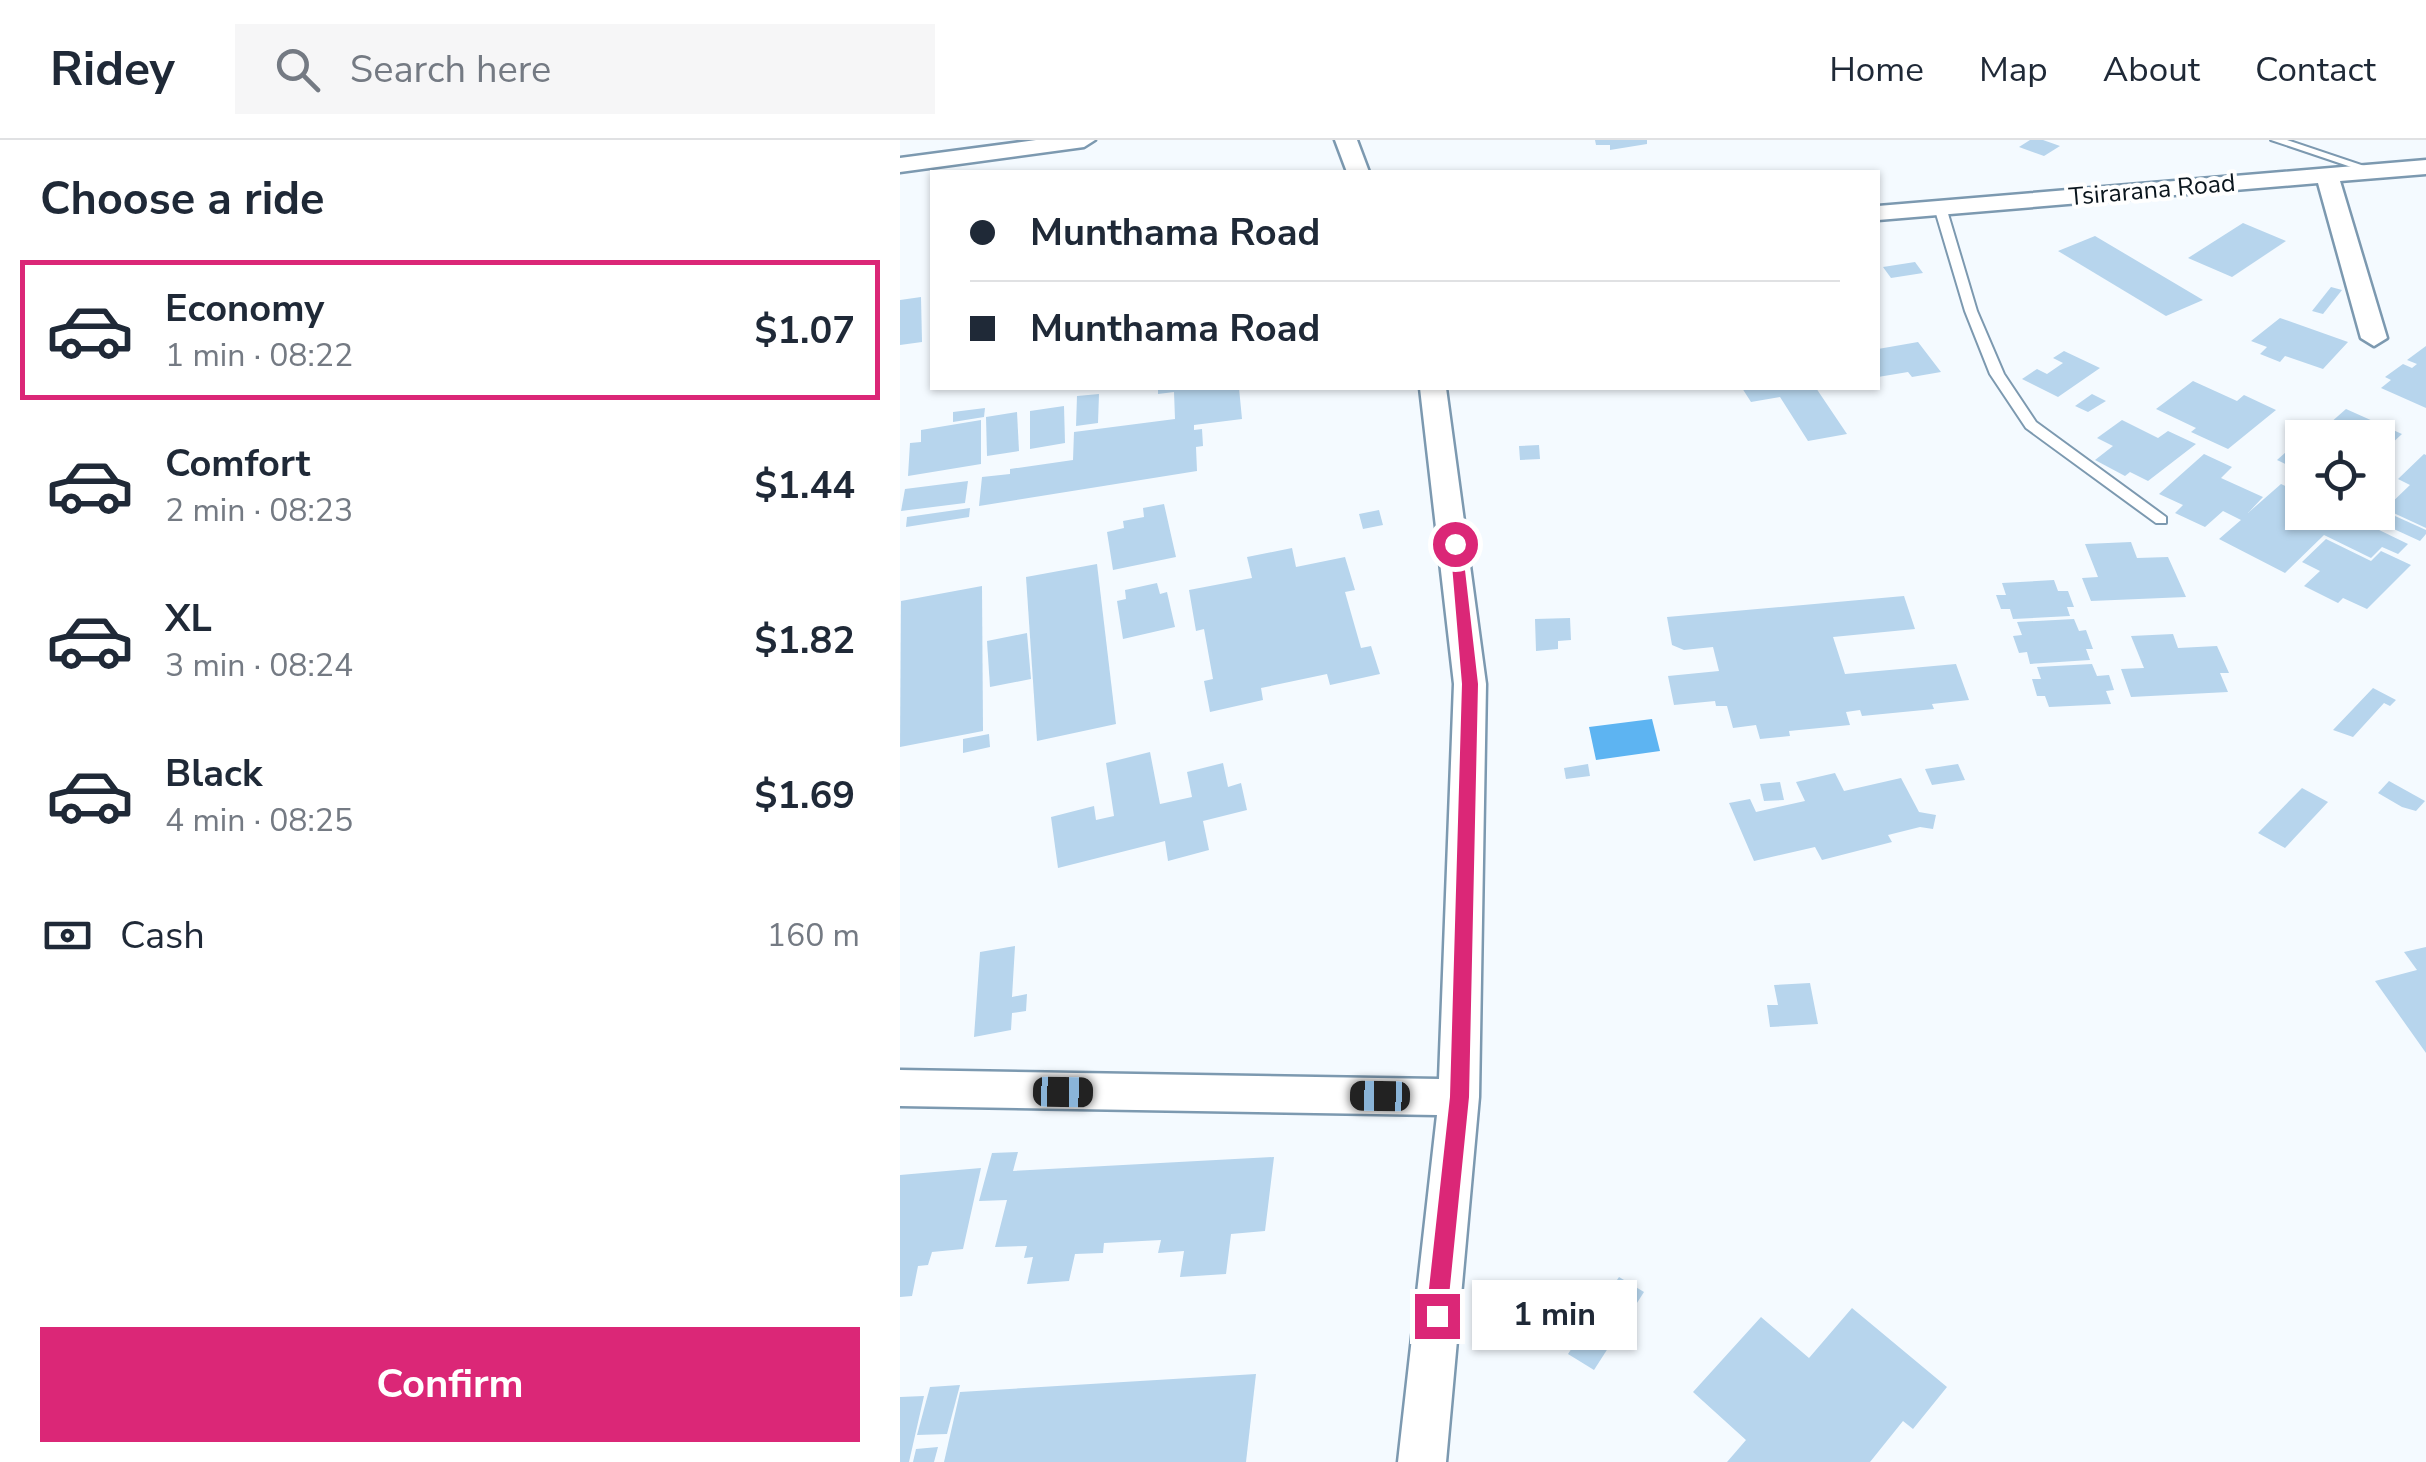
<!DOCTYPE html>
<html lang="en">
<head>
<meta charset="utf-8">
<style>
  body { margin:0; font-family:"Nunito Sans",sans-serif; background:#f6f6f7; color:#1f2937; height:100vh; display:flex; flex-direction:column; font-size:38px; white-space:nowrap }
  * { box-sizing:border-box; margin:0 }
  p { font-size:32px; color:#747a83 }
  .icon { flex:none; width:55px; height:55px; fill:none; stroke:currentColor; stroke-width:2; stroke-linecap:round; stroke-linejoin:round }
  .map { position:relative; flex:1; overflow:hidden }
  .side { display:flex; flex-direction:column; background:#fff; width:900px }
  .side>* { flex:none }
  .top-card { position:absolute; left:30px; top:30px; width:950px; height:220px; border-radius:0px; box-shadow:0 2px 8px #0004; display:grid; align-content:center; height:220px; padding:0 40px; background:#fff }
  .tools { position:absolute; left:1385px; top:280px; display:grid; gap:20px }
  .tools a { display:grid; place-items:center; width:110px; height:110px; border-radius:0px; background:#fff; box-shadow:0 2px 8px #0004; font-size:50px }
  .end { position:absolute; width:45px; height:45px; margin:-22px; border:12px solid #db2777; background:#fff; box-shadow:0 0 0 5px #fff }
  .from { border-radius:50% }
  .bubble { position:absolute; height:70px; border-radius:0px; background:#fff; box-shadow:0 2px 8px #0004; font-size:32px; font-weight:700; line-height:70px; text-align:center }
  .car { position:absolute; width:30px; height:60px; margin:-30px -15px; border-radius:12px; box-shadow:0 0 8px 2px #0007; background:linear-gradient(#222 24%,#8ab4d8 0 40%,#222 0 76%,#8ab4d8 0 86%,#222 0) }
  .top-card b { display:flex; align-items:center; gap:35px; height:95px; font-size:38px }
  .top-card b+b { border-top:2px solid #e0e1e3 }
  .top-card i { width:25px; height:25px; background:#1f2937 }
  ul { padding:0; list-style:none }
  li { display:flex; align-items:center; gap:30px; height:140px; margin:0 20px 15px; padding:0 20px; border:5px solid transparent; border-radius:0px }
  li div { flex:1 }
  li b { display:block; font-size:38px }
  li em { font-style:normal; font-weight:700 }
  li.current { border-color:#db2777 }
  li>.icon { width:90px; height:90px; stroke-width:1.5 }
  h2 { padding:0 40px; font-size:45px; line-height:120px }
  .pay { display:flex; align-items:center; gap:25px; height:110px; padding:0 40px; font-size:38px }
  .pay p { margin-inline-start:auto }
  .primary-button { display:flex; gap:20px; margin-top:auto; padding:20px 40px }
  .primary-button a { flex:1; height:115px; border-radius:0px; background:#db2777; color:#fff; font-size:40px; font-weight:700; line-height:115px; text-align:center }
  header { display:flex; align-items:center; gap:60px; box-sizing:border-box; height:140px; padding:0 50px; background:#fff; border-bottom:2px solid #e0e1e3 }
  header strong { font-size:48px }
  nav { display:flex; gap:55px; margin-inline-start:auto; font-size:35px }
  .search { width:700px; height:90px; background:#f6f6f7; display:flex; align-items:center; gap:25px; box-sizing:border-box; padding:0 35px; border-radius:0px; color:#747a83; font-size:38px }
  main { display:flex; flex:1; min-height:0 }
  .map>svg:first-child { display:block }
</style>
</head>
<body>
<header>
<strong>Ridey</strong>
<div class="search"><svg class="icon" aria-label="search" viewBox="0 0 24 24"><circle cx="10" cy="10" r="6"/><path d="M15 15l6 6"/></svg>Search here</div>
<nav><a>Home</a><a>Map</a><a>About</a><a>Contact</a></nav>
</header>
<main>
<section class="side">
<h2>Choose a ride</h2>
<ul>
<li class="current"><svg class="icon" aria-label="car" viewBox="0 0 24 24"><path d="M5 17H2v-5l4-1 3-4h7l3 4 3 1v5h-3M9 17h6M6 11h13"/><circle cx="7" cy="17" r="2"/><circle cx="17" cy="17" r="2"/></svg><div><b>Economy</b><p>1 min · 08:22</p></div><em>$1.07</em></li>
<li><svg class="icon" aria-label="car" viewBox="0 0 24 24"><path d="M5 17H2v-5l4-1 3-4h7l3 4 3 1v5h-3M9 17h6M6 11h13"/><circle cx="7" cy="17" r="2"/><circle cx="17" cy="17" r="2"/></svg><div><b>Comfort</b><p>2 min · 08:23</p></div><em>$1.44</em></li>
<li><svg class="icon" aria-label="car" viewBox="0 0 24 24"><path d="M5 17H2v-5l4-1 3-4h7l3 4 3 1v5h-3M9 17h6M6 11h13"/><circle cx="7" cy="17" r="2"/><circle cx="17" cy="17" r="2"/></svg><div><b>XL</b><p>3 min · 08:24</p></div><em>$1.82</em></li>
<li><svg class="icon" aria-label="car" viewBox="0 0 24 24"><path d="M5 17H2v-5l4-1 3-4h7l3 4 3 1v5h-3M9 17h6M6 11h13"/><circle cx="7" cy="17" r="2"/><circle cx="17" cy="17" r="2"/></svg><div><b>Black</b><p>4 min · 08:25</p></div><em>$1.69</em></li>
</ul>
<div class="pay"><svg class="icon" aria-label="cash" viewBox="0 0 24 24"><path d="M3 7h18v10H3z"/><circle cx="12" cy="12" r="2"/></svg>Cash<p>160 m</p></div>
<div class="primary-button"><a>Confirm</a></div>
</section>
<div class="map">
<svg width="1526" height="1322" viewBox="0 0 1526 1322">
  <rect width="100%" height="100%" fill="#f4faff"/>
  <path fill="#5db4f2" d="M752 579 760 611 696 620 689 587Z"/>
  <g fill="#b7d5ed">
    <path d="M695 0H747V4L710 10V5H696Z"/>
    <path d="M1130 0H1143L1160 6 1144 16 1119 7Z"/>
    <path d="M1343 83 1386 101 1332 137 1288 118Z"/>
    <path d="M1195 96 1303 160 1266 176 1158 111Z"/>
    <path d="M1015 122 1023 133 991 138 983 127Z"/>
    <path d="M1431 147 1442 150 1423 174 1412 171Z"/>
    <path d="M21 157 22 202 0 205V160Z"/>
    <path d="M1380 178 1448 202 1423 229 1385 216 1380 222 1360 214 1367 207 1351 201Z"/>
    <path d="M1018 202 1041 232 1012 237 1008 232 978 237V209Z"/>
    <path d="M1526 206V268L1481 248 1491 240 1485 237 1503 224 1512 228 1517 224 1507 220Z"/>
    <path d="M1164 211 1200 228 1158 257 1122 239 1137 229 1147 234 1163 223 1153 218Z"/>
    <path d="M1293 241 1337 261 1344 255 1376 270 1328 309 1291 292 1296 288 1256 269Z"/>
    <path d="M258 248H339L342 279 294 285V290L302 289 303 306 296 307 297 331 79 366 82 337 110 334V329L173 320 174 292 275 279 274 252 258 254Z"/>
    <path d="M842 248H916L947 294 908 301 880 257 851 262Z"/>
    <path d="M199 254 198 283 176 286 177 256Z"/>
    <path d="M1192 254 1206 261 1188 272 1175 266Z"/>
    <path d="M164 266 165 303 130 309V271Z"/>
    <path d="M85 268 84 277 53 282V272Z"/>
    <path d="M1446 269 1502 294 1478 316V298H1403L1415 288 1421 291Z"/>
    <path d="M117 272 119 311 87 316 86 277Z"/>
    <path d="M81 280V324L8 336 10 303 21 302V290Z"/>
    <path d="M1222 280 1258 298 1268 291 1296 304 1248 341 1230 332 1225 336 1195 320 1213 306 1197 298Z"/>
    <path d="M1402 298V332L1377 320Z"/>
    <path d="M639 305 640 319 620 320 619 306Z"/>
    <path d="M1304 314 1332 327 1321 338 1363 357 1348 373 1381 344 1402 354V372H1442L1508 404 1498 414 1482 407 1471 418 1424 395 1385 433 1319 399 1341 380 1323 371 1305 387 1275 373 1283 365 1259 354Z"/>
    <path d="M1524 314 1526 315V388L1485 369 1510 345 1498 339Z"/>
    <path d="M68 341 65 363 1 371 5 349Z"/>
    <path d="M264 364 276 417 213 430 207 392 224 388 223 381 244 377 243 368Z"/>
    <path d="M70 368 69 377 6 387 7 377Z"/>
    <path d="M479 370 483 385 463 389 459 374Z"/>
    <path d="M1484 371 1526 390V394L1520 401 1474 380Z"/>
    <path d="M1426 399 1471 421 1481 411 1511 425 1467 469 1443 458 1438 463 1404 446 1420 431 1402 422Z"/>
    <path d="M1231 402 1237 418 1268 417 1286 457 1191 461 1182 438 1198 437 1185 404Z"/>
    <path d="M392 408 396 427 445 417 455 450 445 452 461 508 471 506 480 534 430 545 427 534 361 548 363 560 310 572 304 541 313 539 304 489 296 491 289 450 352 438 347 417Z"/>
    <path d="M197 424 216 584 137 601 126 437Z"/>
    <path d="M1154 440 1158 451H1168L1174 467H1167L1170 476 1113 479 1110 469H1101L1096 455H1106L1102 443Z"/>
    <path d="M257 443 260 454 267 452 275 487 223 499 217 461 226 459 225 450Z"/>
    <path d="M82 446 83 591 0 607 1 461Z"/>
    <path d="M1004 456 1015 489 933 497 945 534 1056 524 1069 560 1032 564 1034 569 962 576 960 570 946 572 950 585 889 591 890 596 860 599 856 585 833 588 827 566H816L815 561 774 565 768 536 819 531 813 507 784 510 772 505 767 477Z"/>
    <path d="M670 478 671 500 658 501V509L636 511 635 479Z"/>
    <path d="M1174 479 1179 491 1186 490 1193 509H1186L1190 520 1130 524 1127 512 1119 513 1113 496 1122 495 1117 482Z"/>
    <path d="M127 493 131 539 90 547 87 501Z"/>
    <path d="M1273 494 1278 508 1317 506 1329 533H1320L1328 552 1231 557 1221 529 1244 528 1231 496Z"/>
    <path d="M1192 524 1197 536 1209 535 1214 550 1206 551 1211 564 1149 567 1145 556H1137L1132 539H1141L1137 527Z"/>
    <path d="M1473 548 1496 560 1490 566 1484 563 1453 597 1433 590Z"/>
    <path d="M89 594 90 607 63 613V599Z"/>
    <path d="M250 612 260 664 292 657 287 632 323 623 328 647 341 643 347 670 303 681 309 710 268 721 265 701 158 728 151 677 194 666 196 680 214 676 206 623Z"/>
    <path d="M688 624 690 636 666 639 664 628Z"/>
    <path d="M1058 624 1065 640 1032 645 1025 629Z"/>
    <path d="M935 633 944 651 1001 638 1019 672 1036 675 1033 689 1020 687 988 695 992 702 922 720 915 707 854 721 829 663 850 659 856 672 905 661 896 642Z"/>
    <path d="M1489 641 1525 661 1516 671 1502 667 1478 653Z"/>
    <path d="M880 642 884 660 864 661 860 644Z"/>
    <path d="M1402 648 1428 662 1385 708 1358 693Z"/>
    <path d="M115 806 112 857 127 854 126 871 112 873 111 890 74 897 80 812Z"/>
    <path d="M1526 807V913L1475 841 1517 830 1504 812Z"/>
    <path d="M910 843 918 884 870 887 867 865H878L874 845Z"/>
    <path d="M118 1012 113 1031 374 1017 365 1091 331 1094 326 1134 280 1137 284 1111 258 1113 261 1100 204 1103 203 1113 175 1114 169 1141 127 1144 133 1117 124 1118 127 1106 95 1107 107 1060 79 1061 92 1013Z"/>
    <path d="M81 1028 63 1109 32 1112 28 1125 18 1126 12 1156 0 1157V1035Z"/>
    <path d="M719 1137 744 1152 694 1230 668 1214Z"/>
    <path d="M952 1168 1047 1247 1013 1289 1003 1281 970 1322H827L846 1300 793 1252 861 1177 909 1218Z"/>
    <path d="M356 1234 346 1322H44L60 1252Z"/>
    <path d="M60 1245 47 1294 17 1295 30 1247Z"/>
    <path d="M24 1256 9 1322H0V1257Z"/>
    <path d="M38 1307 34 1322H13L16 1309Z"/>
  </g>
  <g fill="none" stroke-linecap="round" stroke-linejoin="round">
    <g stroke="#7c99b0" stroke-width="4">
      <g id="service">
        <path d="M1371 0H1387L1482 32 1472 34Z"/>
        <path d="M1040 64 1046 67 1077 171 1104 234 1136 282 1266 377V383H1256L1126 288 1090 234 1065 171 1034 67Z"/>
      </g>
    </g>
    <g stroke="#7c99b0" stroke-width="5">
      <g id="minor">
        <path d="M136 0H195L184 7 0 32V18Z"/>
        <path d="M435 0H457L469 32H447Z"/>
        <path d="M1526 20V34L1440 41 1487 198 1474 206 1461 198 1418 43 978 80V66Z"/>
        <path d="M520 248H546L586 544 579 957 546 1322H498L537 975 0 966V930L539 939 554 544Z"/>
      </g>
    </g>
    <use href="#service" fill="#fff" fill-rule="evenodd"/>
    <use href="#minor" fill="#fff" fill-rule="evenodd"/>
  </g>
  <path fill="#db2777" d="M550 401 562 404 578 544 569 957 547 1176 544 1183 537 1186 529 1183 526 1176 550 957 562 544Z"/>
  <g text-anchor="middle" dominant-baseline="central" stroke-width="8" stroke-linejoin="round" paint-order="stroke">
    <g font-size="25" fill="#0b161e" stroke="#fff">
      <text transform="translate(1252 50) rotate(-5)">Tsirarana Road</text>
    </g>
  </g>
</svg>
<div class="tools">
<a><svg class="icon" aria-label="locate" viewBox="0 0 24 24"><circle cx="12" cy="12" r="6"/><path d="M12 2v4M12 18v4M2 12h4M18 12h4"/></svg></a>
</div>
<i class="end from" style="left:555px;top:404px"></i>
<i class="end" style="left:537px;top:1176px"></i>
<div class="bubble" style="left:572px;top:1140px;width:165px">1 min</div>
<i class="car" style="left:163px;top:952px;rotate:91deg"></i>
<i class="car" style="left:480px;top:956px;rotate:271deg"></i>
<div class="top-card">
<b><i class="from"></i>Munthama Road</b>
<b><i></i>Munthama Road</b>
</div>
</div>
</main>
</body>
</html>
